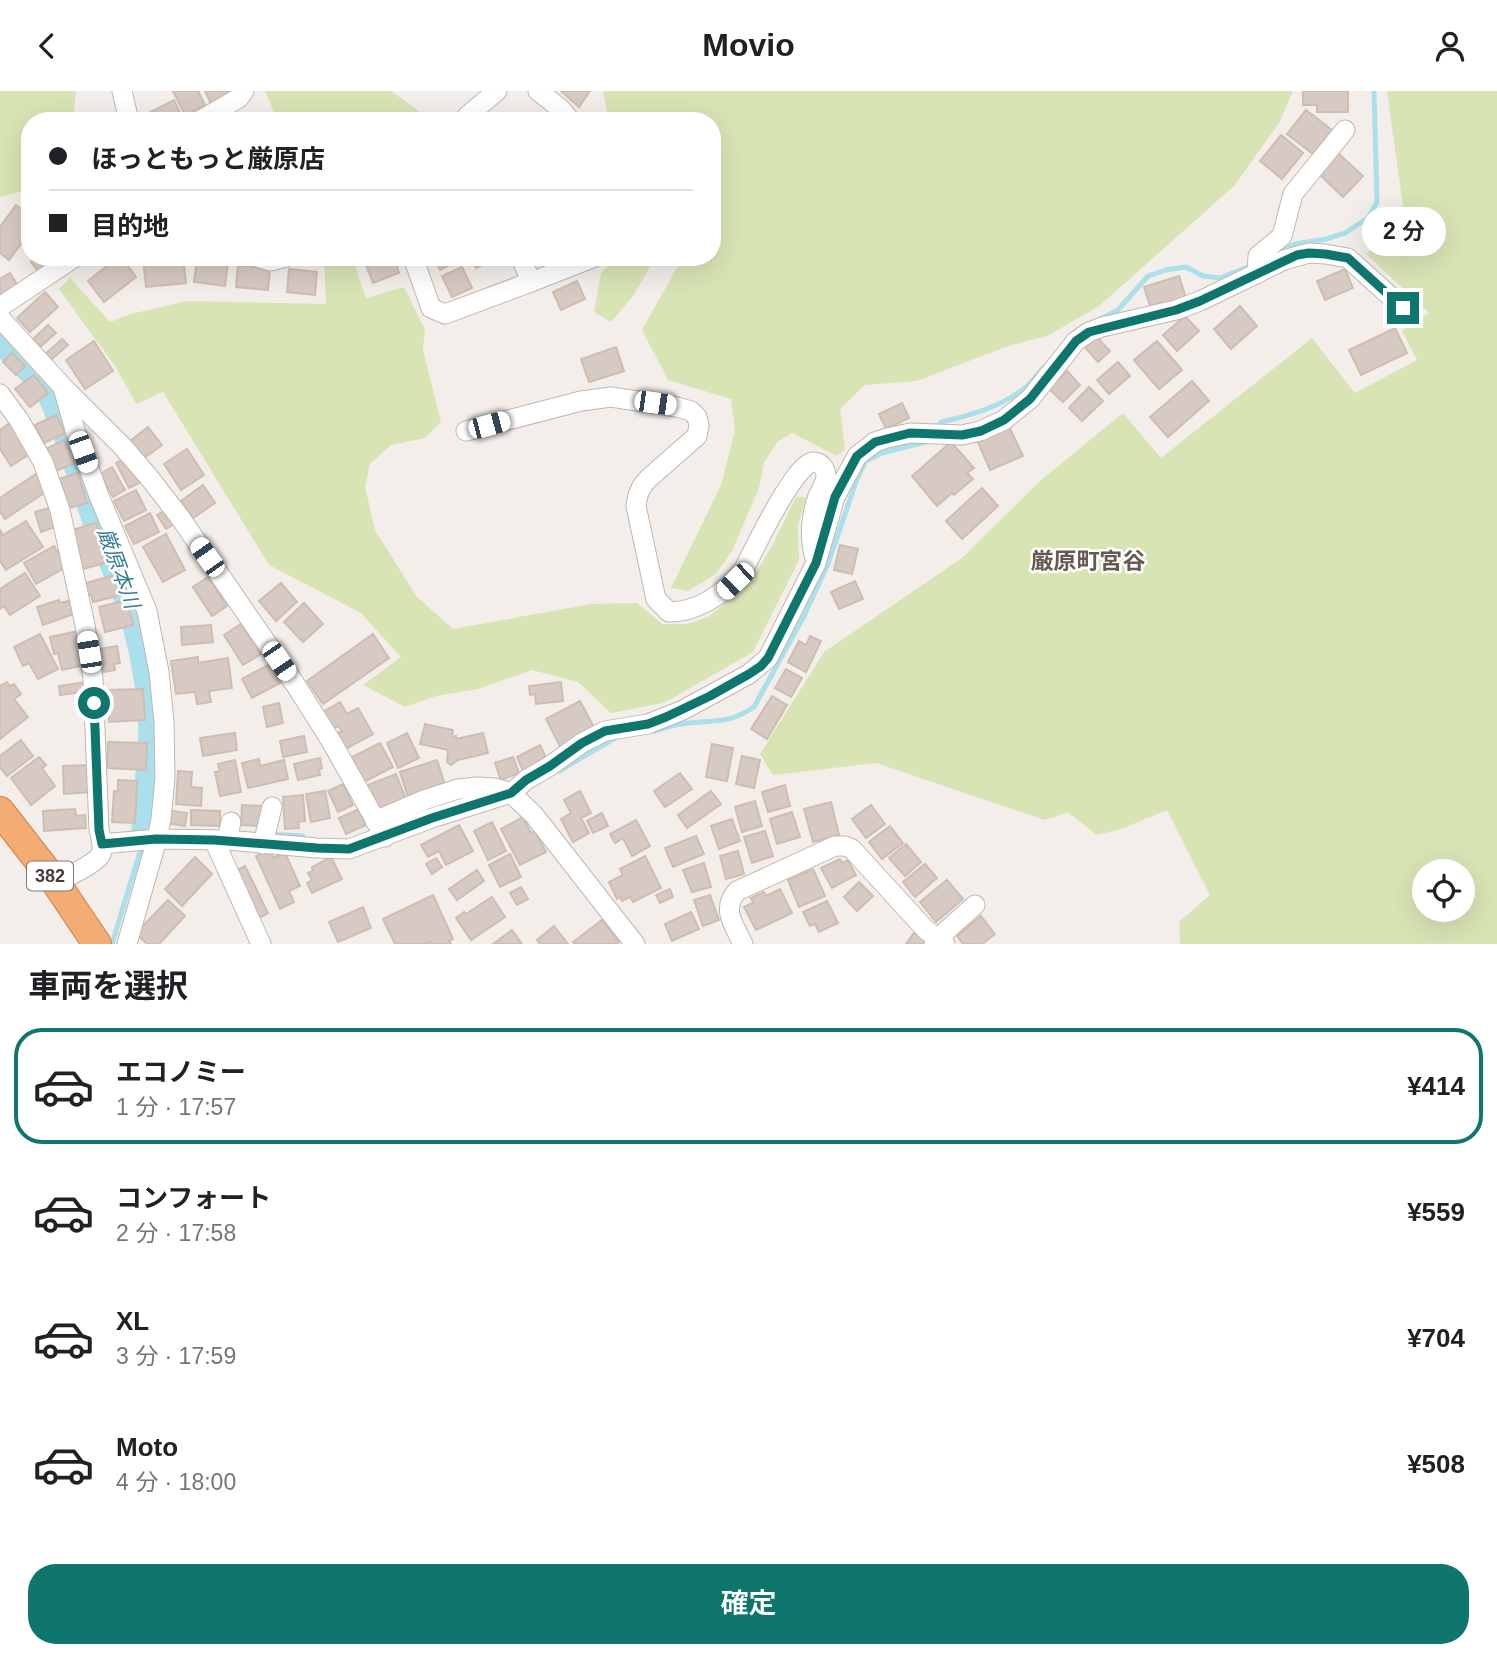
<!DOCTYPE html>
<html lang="ja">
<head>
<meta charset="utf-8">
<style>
  body { margin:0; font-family:Arial,"Noto Sans JP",sans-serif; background:#f2f2f2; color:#202124; height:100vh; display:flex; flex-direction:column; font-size:26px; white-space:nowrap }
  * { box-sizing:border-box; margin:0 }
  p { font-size:23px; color:#757577 }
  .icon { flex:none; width:38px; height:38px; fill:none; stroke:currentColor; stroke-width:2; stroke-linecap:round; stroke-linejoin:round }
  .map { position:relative; height:853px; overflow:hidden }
  .panel { display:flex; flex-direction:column; background:#fff; flex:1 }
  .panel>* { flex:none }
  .top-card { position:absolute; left:21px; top:21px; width:700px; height:154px; border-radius:28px; box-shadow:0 7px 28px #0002; display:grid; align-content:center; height:154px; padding:0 28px; background:#fff }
  .tools { position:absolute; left:1412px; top:768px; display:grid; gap:14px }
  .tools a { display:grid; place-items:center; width:63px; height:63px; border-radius:50%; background:#fff; box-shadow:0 7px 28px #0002; font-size:35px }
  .end { position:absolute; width:32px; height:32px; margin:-16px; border:9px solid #0f766e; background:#fff; box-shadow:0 0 0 4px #fff }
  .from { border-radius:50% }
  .bubble { position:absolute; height:49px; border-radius:24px; background:#fff; box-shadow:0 7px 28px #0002; font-size:23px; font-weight:600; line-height:49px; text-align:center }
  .car { position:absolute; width:21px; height:42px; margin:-21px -10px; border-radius:9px; box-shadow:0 0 5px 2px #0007; background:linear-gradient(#fff 24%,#345 0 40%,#fff 0 76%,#345 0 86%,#fff 0) }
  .top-card b { display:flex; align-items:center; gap:24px; height:66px; font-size:26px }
  .top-card b+b { border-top:2px solid #e0e0e0 }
  .top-card i { width:18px; height:18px; background:#202124 }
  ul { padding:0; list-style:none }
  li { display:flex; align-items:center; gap:21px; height:116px; margin:0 14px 10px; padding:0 14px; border:4px solid transparent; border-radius:28px }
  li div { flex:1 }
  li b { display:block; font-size:26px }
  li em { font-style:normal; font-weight:600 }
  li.on { border-color:#0f766e }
  li>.icon { width:63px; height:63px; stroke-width:1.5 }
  h2 { padding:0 28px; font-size:32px; line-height:84px }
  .primary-button { display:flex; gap:14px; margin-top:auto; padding:14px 28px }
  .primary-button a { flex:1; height:80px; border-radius:28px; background:#0f766e; color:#fff; font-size:28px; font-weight:600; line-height:80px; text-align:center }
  header { display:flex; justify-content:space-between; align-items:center; height:91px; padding:0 28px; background:#fff; font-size:32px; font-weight:600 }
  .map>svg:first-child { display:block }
</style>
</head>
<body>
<header><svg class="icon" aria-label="back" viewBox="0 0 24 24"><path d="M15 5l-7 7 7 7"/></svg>Movio<svg class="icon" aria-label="person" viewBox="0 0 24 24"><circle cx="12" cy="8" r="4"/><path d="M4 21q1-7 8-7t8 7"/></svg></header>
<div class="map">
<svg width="1497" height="853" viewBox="0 0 1497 853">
  <rect width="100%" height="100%" fill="#f3eee9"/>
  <g fill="#d9e4b5" fill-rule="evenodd">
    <path d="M0 0H76L73 30H30V98L0 106Z"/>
    <path d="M265 0H391L431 29 322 30 308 22 284 30H278Z"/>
    <path d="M603 0H1293L1279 32 1235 94 1098 216 1047 245 1008 255 917 290 865 294 840 318 845 359 837 365 792 342 777 351 764 372 759 397 732 460 716 483 688 500 671 497 721 394 735 339 731 308 668 289 642 239 683 166H712V30H609Z"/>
    <path d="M1387 0H1497V853H1180L1179 831 1210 804 1167 719 1121 738 1097 744 1068 721 1045 729 876 672 773 684 760 663 824 561 962 467 1041 389 1123 322 1161 367 1312 247 1355 302 1417 269 1402 240 1429 222 1366 163 1405 130ZM1424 780H1463V819H1424Z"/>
    <path d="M324 166H352L366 207 404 196 425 239 423 259 441 331 425 347 391 354 370 373 365 396 375 439 417 506 453 538 591 513 637 512 662 533H687L708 526 751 489 772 455 796 406H806L798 435 799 469 753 561 664 612 611 622 578 591 532 579 478 598 436 605 405 616 363 594 401 566 361 522 269 474 163 301 136 313 117 278 59 198 70 187 110 231 131 223 187 210 326 213Z"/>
    <path d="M617 166H656L633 205 611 231 594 221 601 182Z"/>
  </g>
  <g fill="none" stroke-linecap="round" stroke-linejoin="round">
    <g stroke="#aadfeb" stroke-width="5">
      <path d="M1271 165 1295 153 1326 148 1345 142 1368 127 1377 111 1374 0"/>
      <path d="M1100 228 1118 219 1148 185 1166 179 1186 176 1203 185 1220 187 1253 174"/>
      <path d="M936 340 941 331C970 325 1001 316 1025 297 1032 291 1038 282 1044 276"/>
      <path d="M654 640C665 637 676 633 688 632 717 629 728 633 754 616L804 525 828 473 857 388 866 370 882 362 925 351"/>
      <path d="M559 680 617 646"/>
      <path d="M432 716 453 710"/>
      <path d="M269 743 303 745"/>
      <path d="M112 853 131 790 143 752"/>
    </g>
    <path stroke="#aadfeb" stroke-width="33" d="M0 244 51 296 67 335 100 433 135 518 145 559 152 597 155 640 148 738"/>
  </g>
  <g fill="#d7cac2" stroke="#cebdb3" stroke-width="2">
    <path d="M173 0H198L205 14 185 24Z"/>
    <path d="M205 0H238L211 13Z"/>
    <path d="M561 0H590L579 16Z"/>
    <path d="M1303 0H1348V21H1317V14H1303Z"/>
    <path d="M174 9 184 30H142L141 26Z"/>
    <path d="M1306 19 1332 39 1313 63 1287 43Z"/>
    <path d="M1281 44 1303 62 1282 88 1260 70Z"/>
    <path d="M1338 62 1363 85 1343 106 1319 83Z"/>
    <path d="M16 114 30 124V141L9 169 0 162V136Z"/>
    <path d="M37 166H63L40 183 31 171Z"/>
    <path d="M118 166H121L136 186 104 211 88 190Z"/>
    <path d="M143 166H183L186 192 146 196Z"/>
    <path d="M363 166H394L399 182 373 192Z"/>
    <path d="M434 166H459L460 169 440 179Z"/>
    <path d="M471 166H499L476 177Z"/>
    <path d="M197 168 228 171 225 195 194 191Z"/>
    <path d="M238 174 270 177 268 199 236 196Z"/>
    <path d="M462 176 472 197 452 206 442 185Z"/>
    <path d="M289 178 317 181 315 204 287 201Z"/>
    <path d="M1345 178 1353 197 1325 209 1317 190Z"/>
    <path d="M10 182 18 195 0 206V188Z"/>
    <path d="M1179 185 1186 207 1151 218 1144 196Z"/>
    <path d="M577 190 585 208 561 219 553 201Z"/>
    <path d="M45 201 58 216 30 241 17 227Z"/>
    <path d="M1240 215 1257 235 1231 258 1214 238Z"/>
    <path d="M1185 225 1199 240 1177 260 1163 244Z"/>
    <path d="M48 234 56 242 40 256 33 248Z"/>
    <path d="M1395 237 1407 262 1361 284 1349 259Z"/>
    <path d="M1094 243 1110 260 1098 271 1082 253Z"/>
    <path d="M62 248 68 254 50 270 44 264Z"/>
    <path d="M94 250 113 280 85 298 66 269Z"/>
    <path d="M1157 250 1182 279 1159 298 1134 269Z"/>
    <path d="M616 256 624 280 589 291 581 268Z"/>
    <path d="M12 262 25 275 16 284 3 271Z"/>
    <path d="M1118 271 1130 285 1109 303 1097 289Z"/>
    <path d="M1067 280 1080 294 1063 311 1049 298Z"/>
    <path d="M34 284 48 302 30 316 15 298Z"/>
    <path d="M1192 290 1209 310 1168 346 1150 326Z"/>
    <path d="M1089 296 1103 310 1082 330 1069 317Z"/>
    <path d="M902 312 909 327 886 338 879 323Z"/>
    <path d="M56 324 65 342 44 352 35 334Z"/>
    <path d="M10 332 31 362 11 375 0 358V339Z"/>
    <path d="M1009 335 1023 365 990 379 977 349Z"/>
    <path d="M148 336 162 354 143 368 129 351Z"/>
    <path d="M64 349 75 372 54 381 44 359Z"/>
    <path d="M951 351 974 377 967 382 973 388 954 404 952 402 937 415 912 385Z"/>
    <path d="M187 358 204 384 181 399 164 373Z"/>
    <path d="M127 366 141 391 129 397 116 372Z"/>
    <path d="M112 376 125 399 113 406 100 383Z"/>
    <path d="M78 382 87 412 69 417 59 388Z"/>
    <path d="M36 383 47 400 5 428 0 420V407Z"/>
    <path d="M203 394 215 412 193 427 181 410Z"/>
    <path d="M982 397 998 415 962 448 946 430Z"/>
    <path d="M136 399 146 419 124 430 114 410Z"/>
    <path d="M52 416 58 435 41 441 35 421Z"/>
    <path d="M169 417 178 431 166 438 157 424Z"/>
    <path d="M150 422 159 441 134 453 125 435Z"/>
    <path d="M26 430 43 456 6 479 0 470V439L3 444Z"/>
    <path d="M96 432 108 471 80 479 69 440Z"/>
    <path d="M166 443 185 479 163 491 143 456Z"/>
    <path d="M840 454 858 458 852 483 834 479Z"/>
    <path d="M54 455 66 476 36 493 24 472Z"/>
    <path d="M25 482 40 505 10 524 4 515 0 518V498Z"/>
    <path d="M115 484 121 504 93 511 91 504 85 505 82 493Z"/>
    <path d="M208 486 227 515 212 525 193 496Z"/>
    <path d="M855 490 863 508 839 518 831 501Z"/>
    <path d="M281 492 297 511 276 530 259 510Z"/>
    <path d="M59 509 60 512 69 510 74 523 43 534 37 516Z"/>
    <path d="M127 509 133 534 105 541 99 516Z"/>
    <path d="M304 512 323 533 303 551 284 531Z"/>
    <path d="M241 533 261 563 243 574 224 544Z"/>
    <path d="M211 534 213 551 182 554 181 536Z"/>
    <path d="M78 540 85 574 62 579 58 562 54 563 50 546Z"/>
    <path d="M40 543 58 578 38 588 29 572 23 575 14 556Z"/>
    <path d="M373 543 389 567 323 613 307 590Z"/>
    <path d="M810 545 821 550 806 581 788 571 799 550 806 554Z"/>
    <path d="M117 555 120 572 114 573 115 579 103 581 99 558Z"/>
    <path d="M198 566V572L228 567 232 597 209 600 211 611 197 613 195 601 176 603 171 570Z"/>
    <path d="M270 573 280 592 252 607 242 588Z"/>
    <path d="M786 578 802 587 791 606 775 597Z"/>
    <path d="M7 591 10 595 14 593 21 603 14 608 28 626 0 648V595Z"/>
    <path d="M87 591 88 600 60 604 59 595Z"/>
    <path d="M561 591 563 610 536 613 535 603 530 604 529 595Z"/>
    <path d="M143 598 145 629 109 631 107 599Z"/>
    <path d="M772 605 787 614 767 648 751 638Z"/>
    <path d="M580 610 596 640 562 659 546 628Z"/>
    <path d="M340 611 347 623 358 617 373 643 344 659 335 643 342 640 338 635 333 638 323 621Z"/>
    <path d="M279 612 283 632 267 636 263 616Z"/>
    <path d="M425 633 453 639 452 646 456 645V648L483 642 488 662 458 669 451 674 447 671 448 659 420 653Z"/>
    <path d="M235 642 237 659 203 665 200 647Z"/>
    <path d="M407 642 419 667 398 677 387 652Z"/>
    <path d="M304 645 307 661 283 666 280 650Z"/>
    <path d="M21 649 33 665 7 685 0 676V665Z"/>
    <path d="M108 651 147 652 146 679 107 677Z"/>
    <path d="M380 652 393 676 362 692 350 667Z"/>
    <path d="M712 653 733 657 727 690 706 686Z"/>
    <path d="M540 654 548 671 524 682 517 666Z"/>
    <path d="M742 665 760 669 754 697 736 693Z"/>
    <path d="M39 666 46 674 42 677 55 695 31 714 11 687Z"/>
    <path d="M513 666 519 682 501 689 495 672Z"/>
    <path d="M320 667 322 677 319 678 320 684 298 689 294 673Z"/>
    <path d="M259 668 260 675 284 669 288 688 248 697 242 672Z"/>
    <path d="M235 669 241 701 220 705 215 681 220 680 218 673Z"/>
    <path d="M437 669 445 694 408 706 400 681Z"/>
    <path d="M90 674 92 701 64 703 63 675Z"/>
    <path d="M178 680 192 681 191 696 202 697 201 715 176 713Z"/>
    <path d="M680 682 692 698 665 716 654 700Z"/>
    <path d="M396 683 406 708 375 720 365 695Z"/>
    <path d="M118 689 137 690 135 732 112 731 114 700H118Z"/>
    <path d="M343 693 353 714 338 721 328 700Z"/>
    <path d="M785 694 790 715 768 721 762 701Z"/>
    <path d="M325 700 330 727 311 731 306 703Z"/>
    <path d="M580 700 591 722 581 727 589 742 573 751 561 728 571 722 564 709Z"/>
    <path d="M711 700 721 713 687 737 678 724Z"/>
    <path d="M303 704 305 730 298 731 299 737 285 738 283 706Z"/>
    <path d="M755 710 762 735 742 741 735 716Z"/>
    <path d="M831 711 839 744 813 751 804 718Z"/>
    <path d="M242 714 262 715 261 735 241 734Z"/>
    <path d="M871 714 885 733 866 747 852 728Z"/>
    <path d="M75 718 76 725 85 724 86 737 44 740 43 720Z"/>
    <path d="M359 718 366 734 346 743 339 727Z"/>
    <path d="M166 719 187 722 185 735 165 732Z"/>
    <path d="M191 719 220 720V735L191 734Z"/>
    <path d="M792 721 800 746 777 753 770 728Z"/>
    <path d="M602 722 608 735 593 742 587 730Z"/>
    <path d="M523 726 531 742 535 740 546 761 520 774 501 738Z"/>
    <path d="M732 728 740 750 719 758 711 735Z"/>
    <path d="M636 729 650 755 632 765 623 747 615 752 610 743Z"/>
    <path d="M492 731 506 760 488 769 474 740Z"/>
    <path d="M459 734 473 760 446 774 439 760 428 766 421 754Z"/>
    <path d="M890 735 903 752 882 768 869 751Z"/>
    <path d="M765 740 773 765 752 772 744 746Z"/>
    <path d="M696 745 704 763 673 776 665 757Z"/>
    <path d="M906 753 921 771 905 785 889 767Z"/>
    <path d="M270 759 273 767 285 762 300 795 289 800 294 811 280 818 256 765Z"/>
    <path d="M738 760 744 783 726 788 720 765Z"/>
    <path d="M510 763 521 786 500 796 489 774Z"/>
    <path d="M645 765 661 797 633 811 630 806 622 810 620 806 617 808 609 791 623 784 620 778Z"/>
    <path d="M195 766 212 783 182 815 165 798Z"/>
    <path d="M331 766 342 788 312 802 307 792 312 789 308 782 313 780 312 776Z"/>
    <path d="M436 767 442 776 432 783 426 773Z"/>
    <path d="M840 768 842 772 848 769 856 784 832 797 821 777Z"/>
    <path d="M704 772 711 796 692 801 683 779Z"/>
    <path d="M925 773 937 787 915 806 903 791Z"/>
    <path d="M245 775 268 822 257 828 234 781Z"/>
    <path d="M813 778 825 805 799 816 788 789Z"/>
    <path d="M477 779 484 790 457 809 449 798Z"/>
    <path d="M947 789 963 808 936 831 920 811Z"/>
    <path d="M859 791 873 805 857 820 844 806Z"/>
    <path d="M521 796 528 808 517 814 510 802Z"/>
    <path d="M670 798 673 806 660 812 656 804Z"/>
    <path d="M780 798 792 822 756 839 744 816 753 812 751 807 764 801 766 805Z"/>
    <path d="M433 804 453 848 449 850 451 853H432L431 851 426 853H395L383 828Z"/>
    <path d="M710 804 719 829 703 835 694 809Z"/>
    <path d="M492 806 505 826 471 849 456 827 464 821 466 823Z"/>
    <path d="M168 809 185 825 159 853H147L136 842Z"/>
    <path d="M827 810 838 832 819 841 815 833 810 835 803 821Z"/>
    <path d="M363 816 371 837 338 851 329 831Z"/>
    <path d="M691 821 699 838 672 850 665 833Z"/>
    <path d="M981 825 995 843 982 853H963L957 845Z"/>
    <path d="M602 829 619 851 617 853H575L573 851Z"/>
    <path d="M554 835 568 853H540L537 849Z"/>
    <path d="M512 839 522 853H493Z"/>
    <path d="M914 842 927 851 926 853H906Z"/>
  </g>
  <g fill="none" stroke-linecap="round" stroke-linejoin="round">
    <g stroke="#c1b6af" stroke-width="21">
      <g id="minor">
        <path d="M122 0 129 30"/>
        <path d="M538 0 561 18 571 30"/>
        <path d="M199 30 239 7 244 0"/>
        <path d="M465 30 467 25 497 0"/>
        <path d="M256 166 271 170 286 166"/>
        <path d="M413 166 431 217 445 223 531 191 521 166"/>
        <path d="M1257 183 1258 165 1282 145 1293 103 1345 39"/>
        <path d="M531 191 595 166"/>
        <path d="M0 216 75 166"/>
        <path d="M0 227 63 296 122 355 148 385 179 425 295 593 331 650 385 746"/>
        <path d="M63 297 75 339 99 405 147 520 159 581 164 631 165 687 161 728 157 748 102 753"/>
        <path d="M0 303 19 329 43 371 60 419 85 534 93 588 99 739C101 747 104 756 101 763 96 773 66 786 56 792"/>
        <path d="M466 340 581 310 611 306 677 316 691 320 697 326 699 334 697 345 649 387 642 395 638 404 636 415 656 508 669 521C699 521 724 502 743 480 752 462 795 372 813 371 820 371 826 377 826 385 826 391 821 399 818 405 811 425 809 444 814 464"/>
        <path d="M375 730 424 709 458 698 477 696 495 697 511 702 534 724 635 853"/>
        <path d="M214 749 261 853"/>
        <path d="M227 749 231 731"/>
        <path d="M263 753 272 716"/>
        <path d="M127 853 157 748 227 749 317 757 349 758 432 727 511 702 526 689 550 675 582 652 605 640 648 633 683 619 749 583 768 567 816 472 835 406 857 365 875 351 887 347 910 342 962 344 980 340 1004 329 1030 308 1076 250 1089 241 1102 236 1176 219 1200 210 1284 169 1309 162 1325 163 1348 167 1403 217"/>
        <path d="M743 853C734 834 721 818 737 800L835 755H845L852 758 926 839 945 853"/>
        <path d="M934 853 937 848 975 814"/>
      </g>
    </g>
    <g stroke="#d17e45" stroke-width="30">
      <path id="highway" d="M0 720 56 792 97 853"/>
    </g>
    <use href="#minor" stroke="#fff" stroke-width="19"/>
    <use href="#highway" stroke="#f3ac74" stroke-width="28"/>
  </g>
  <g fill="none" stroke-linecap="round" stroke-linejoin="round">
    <path stroke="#0f766e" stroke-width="9" d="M94 612 99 739 102 753 156 748 214 749 317 757 349 758 432 727 511 702 526 689 550 675 582 652 605 640 648 633 666 626 710 605 749 583 761 575 768 567 816 472 835 406 857 365 875 351 910 342 962 344 981 340 1004 329 1030 308 1076 250 1089 241 1176 219 1200 210 1297 164 1309 162 1325 163 1348 167 1403 217"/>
  </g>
  <g text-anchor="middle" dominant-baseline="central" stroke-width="5" stroke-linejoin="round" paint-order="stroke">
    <rect fill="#fff" stroke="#7e7774" stroke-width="2" x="27" y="770.5" width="46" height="29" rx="5"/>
    <g font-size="18" font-weight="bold" fill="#463d38">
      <text x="50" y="785">382</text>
    </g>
    <g font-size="21" font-style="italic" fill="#338093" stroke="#fff">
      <text transform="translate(119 477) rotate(70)">厳原本川</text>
    </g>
    <g font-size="23" font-weight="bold" fill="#685950" stroke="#fff">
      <text x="1088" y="470">厳原町宮谷</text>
    </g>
  </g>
</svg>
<div class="tools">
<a><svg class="icon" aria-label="locate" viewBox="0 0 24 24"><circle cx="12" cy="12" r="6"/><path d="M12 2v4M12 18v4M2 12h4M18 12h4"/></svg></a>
</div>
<i class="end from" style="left:94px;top:612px"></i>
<i class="end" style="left:1403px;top:217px"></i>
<div class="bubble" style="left:1362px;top:116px;width:84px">2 分</div>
<i class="car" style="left:655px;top:312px;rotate:98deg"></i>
<i class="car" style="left:489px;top:334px;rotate:75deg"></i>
<i class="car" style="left:83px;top:361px;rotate:160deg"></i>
<i class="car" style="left:207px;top:466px;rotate:325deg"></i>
<i class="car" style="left:735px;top:490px;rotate:226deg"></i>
<i class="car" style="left:89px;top:561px;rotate:351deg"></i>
<i class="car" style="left:279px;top:570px;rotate:146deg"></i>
<div class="top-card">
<b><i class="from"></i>ほっともっと厳原店</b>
<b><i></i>目的地</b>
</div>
</div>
<section class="panel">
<h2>車両を選択</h2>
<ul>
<li class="on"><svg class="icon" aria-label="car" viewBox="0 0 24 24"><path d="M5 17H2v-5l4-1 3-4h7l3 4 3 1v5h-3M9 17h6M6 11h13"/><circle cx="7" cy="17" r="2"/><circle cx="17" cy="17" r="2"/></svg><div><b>エコノミー</b><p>1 分 · 17:57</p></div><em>¥414</em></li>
<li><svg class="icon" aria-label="car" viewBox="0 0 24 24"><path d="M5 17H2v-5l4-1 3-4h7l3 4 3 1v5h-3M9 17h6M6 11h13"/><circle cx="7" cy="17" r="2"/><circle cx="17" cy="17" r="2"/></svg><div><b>コンフォート</b><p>2 分 · 17:58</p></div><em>¥559</em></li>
<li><svg class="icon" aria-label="car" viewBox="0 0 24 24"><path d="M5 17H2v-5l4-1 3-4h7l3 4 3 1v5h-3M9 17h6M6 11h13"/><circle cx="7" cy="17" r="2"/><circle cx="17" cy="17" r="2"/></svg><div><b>XL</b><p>3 分 · 17:59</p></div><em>¥704</em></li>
<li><svg class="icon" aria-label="car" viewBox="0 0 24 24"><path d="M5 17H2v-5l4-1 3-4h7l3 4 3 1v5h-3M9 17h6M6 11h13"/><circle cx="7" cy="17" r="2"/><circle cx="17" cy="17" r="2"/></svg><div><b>Moto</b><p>4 分 · 18:00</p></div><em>¥508</em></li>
</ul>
<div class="primary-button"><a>確定</a></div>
</section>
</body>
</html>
